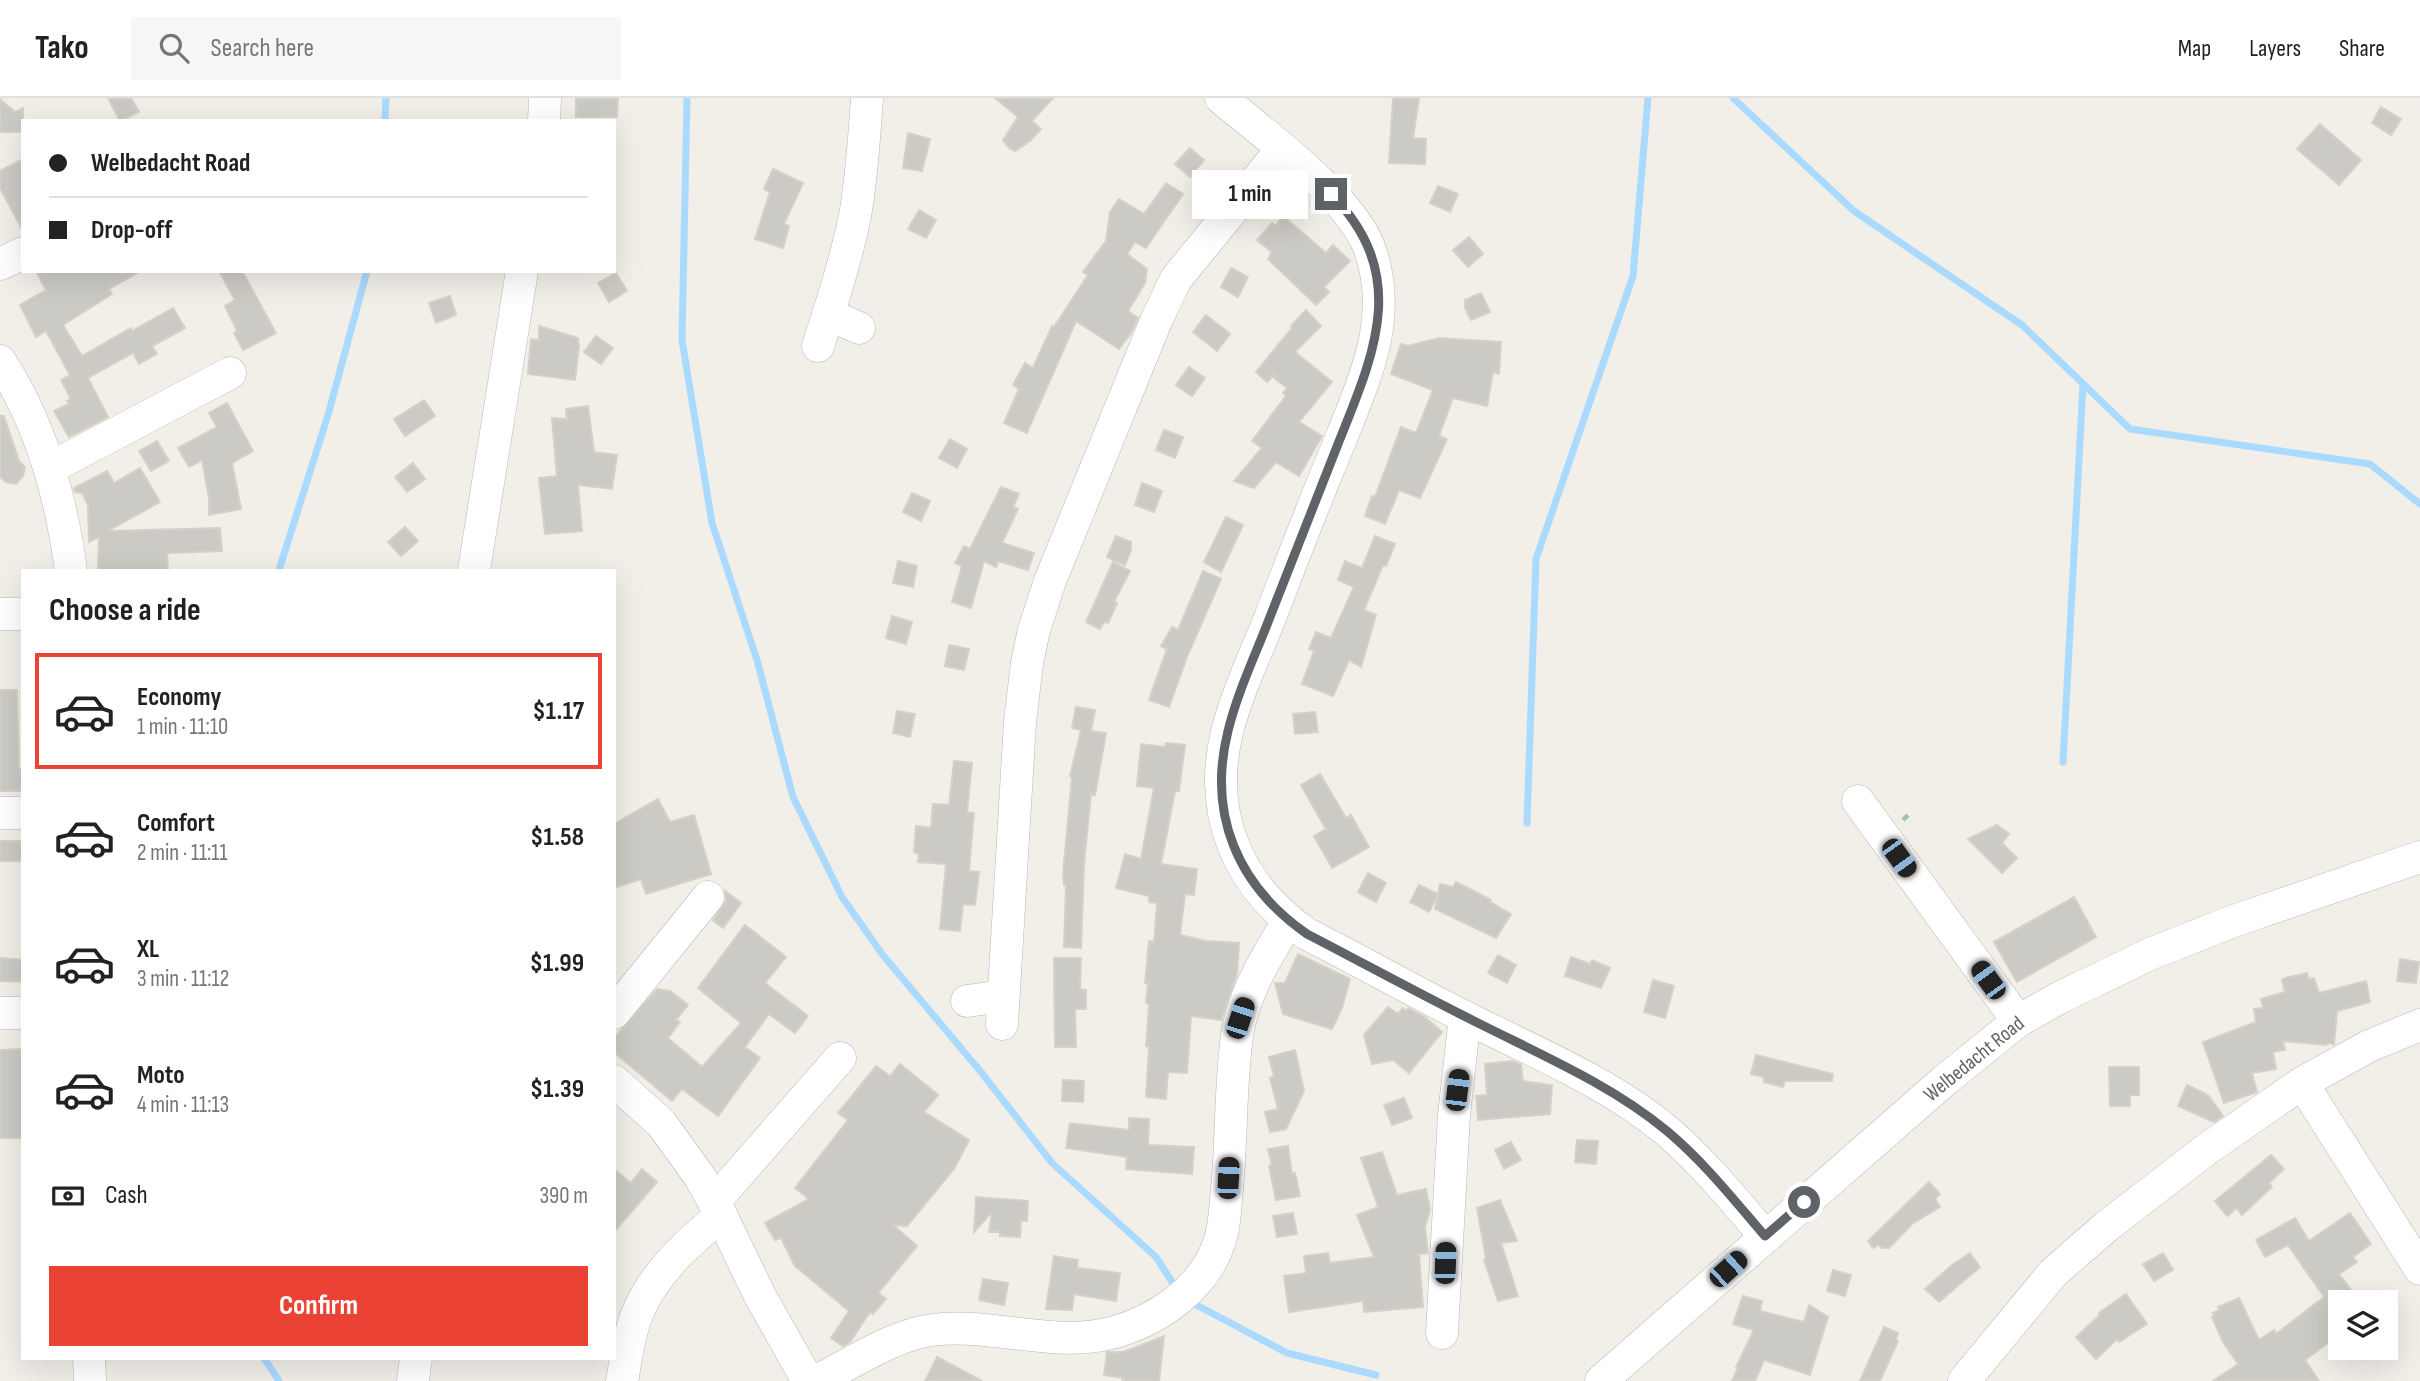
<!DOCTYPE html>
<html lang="en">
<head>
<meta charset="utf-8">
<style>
  body { margin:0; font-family:"Sofia Sans Condensed",sans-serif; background:#f6f6f6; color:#222; height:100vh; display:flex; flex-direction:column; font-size:26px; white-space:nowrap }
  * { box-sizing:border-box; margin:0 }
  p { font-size:23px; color:#767676 }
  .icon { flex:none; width:38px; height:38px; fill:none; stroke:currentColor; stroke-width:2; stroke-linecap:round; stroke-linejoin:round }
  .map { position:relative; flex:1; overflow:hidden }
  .sheet { position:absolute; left:21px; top:471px; width:595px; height:791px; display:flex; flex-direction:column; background:#fff; border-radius:0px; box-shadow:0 7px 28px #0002 }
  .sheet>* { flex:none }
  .banner { position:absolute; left:21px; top:21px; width:595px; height:154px; border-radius:0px; box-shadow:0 7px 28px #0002; display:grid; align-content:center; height:154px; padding:0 28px; background:#fff }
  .controls { position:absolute; left:2328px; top:1192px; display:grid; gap:14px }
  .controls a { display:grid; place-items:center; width:70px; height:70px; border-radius:0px; background:#fff; box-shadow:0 7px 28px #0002; font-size:35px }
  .end { position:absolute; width:32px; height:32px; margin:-16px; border:9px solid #5f6368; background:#fff; box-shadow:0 0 0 4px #fff }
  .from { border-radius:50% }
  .bubble { position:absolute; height:49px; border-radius:0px; background:#fff; box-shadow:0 7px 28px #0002; font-size:23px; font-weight:700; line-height:49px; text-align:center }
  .car { position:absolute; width:21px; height:42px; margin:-21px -10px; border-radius:9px; box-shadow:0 0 5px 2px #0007; background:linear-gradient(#222 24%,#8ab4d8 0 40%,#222 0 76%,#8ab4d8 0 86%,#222 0) }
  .banner b { display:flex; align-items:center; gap:24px; height:66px; font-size:26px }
  .banner b+b { border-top:2px solid #e0e0e0 }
  .banner i { width:18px; height:18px; background:#222 }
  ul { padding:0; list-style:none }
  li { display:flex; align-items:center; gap:21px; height:116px; margin:0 14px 10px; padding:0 14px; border:4px solid transparent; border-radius:0px }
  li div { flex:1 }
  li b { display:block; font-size:26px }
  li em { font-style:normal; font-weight:700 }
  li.selected { border-color:#ea4335 }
  li>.icon { width:63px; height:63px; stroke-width:1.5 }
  h2 { padding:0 28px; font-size:32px; line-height:84px }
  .pay { display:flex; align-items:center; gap:18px; height:77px; padding:0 28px; font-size:26px }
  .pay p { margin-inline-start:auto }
  .button { display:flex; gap:14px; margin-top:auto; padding:14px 28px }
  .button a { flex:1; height:80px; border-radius:0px; background:#ea4335; color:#fff; font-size:28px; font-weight:700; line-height:80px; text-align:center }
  header { display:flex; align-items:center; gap:42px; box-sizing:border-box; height:98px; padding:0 35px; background:#fff; border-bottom:2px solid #e0e0e0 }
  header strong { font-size:33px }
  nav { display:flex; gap:38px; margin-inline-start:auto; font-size:24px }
  .search { width:490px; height:63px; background:#f6f6f6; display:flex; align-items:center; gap:18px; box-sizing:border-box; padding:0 24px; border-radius:0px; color:#767676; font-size:26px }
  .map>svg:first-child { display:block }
</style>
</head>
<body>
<header>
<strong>Tako</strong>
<div class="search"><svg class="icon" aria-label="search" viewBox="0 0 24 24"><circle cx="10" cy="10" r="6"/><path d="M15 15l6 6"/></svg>Search here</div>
<nav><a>Map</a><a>Layers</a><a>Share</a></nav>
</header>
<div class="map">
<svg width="2420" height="1283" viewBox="0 0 2420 1283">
  <rect width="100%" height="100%" fill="#f1efe8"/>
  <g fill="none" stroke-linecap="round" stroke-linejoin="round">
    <g stroke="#aadaff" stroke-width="7">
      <path d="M687 0 682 242 712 425 757 562 793 699 842 799 882 856 981 974 1052 1065 1156 1159 1178 1193"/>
      <path d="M1733 0 1854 113 2022 227 2130 331 2370 366 2420 406"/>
      <path d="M385 23 386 0"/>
      <path d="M279 472 328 317 367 173"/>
      <path d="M2063 664 2083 286"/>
      <path d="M1527 725 1536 461 1633 178 1648 0"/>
      <path d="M1189 1203 1287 1255 1376 1277"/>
      <path d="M264 1260 279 1283"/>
    </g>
  </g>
  <g fill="#cccac5" stroke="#d6d1c6" stroke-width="2">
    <path d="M108 0H131L139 14 120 23Z"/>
    <path d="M576 0H618L617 19H576Z"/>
    <path d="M995 0H1053L1032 23 1041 31 1030 43 1015 53 1009 50 1003 42 1018 19Z"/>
    <path d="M1393 0H1419L1413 40 1426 41 1425 66 1389 65Z"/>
    <path d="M0 1 15 14 23 10V34H0Z"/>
    <path d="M2381 9 2401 21 2391 37 2372 25Z"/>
    <path d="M2320 26 2361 62 2339 87 2297 51Z"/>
    <path d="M908 35 930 41 922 73 903 70Z"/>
    <path d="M1190 50 1204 62 1190 79 1175 66Z"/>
    <path d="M23 61V133L0 90V73Z"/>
    <path d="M773 71 803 85 784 126 789 128 783 150 755 141 770 94 764 91Z"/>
    <path d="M1166 85 1183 96 1146 150 1135 144 1127 156 1147 171 1145 185 1128 213 1138 220 1131 235 1119 251 1076 223 1027 335 1004 325 1019 291 1013 287 1025 265 1033 270 1052 228 1054 229 1088 177 1083 174 1106 143 1110 114 1119 101 1144 116Z"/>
    <path d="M1438 88 1458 96 1450 114 1430 105Z"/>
    <path d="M919 112 936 122 926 140 908 131Z"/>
    <path d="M1283 118 1326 155 1333 147 1350 163 1324 189 1329 194 1316 207 1268 161 1272 154 1257 142 1272 125 1275 128Z"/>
    <path d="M1469 139 1483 156 1468 169 1453 152Z"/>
    <path d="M1231 170 1248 179 1238 199 1221 189Z"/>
    <path d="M36 173H141L109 191 112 196 63 227 82 258 131 230 132 233 173 210 185 230 152 248 157 256 139 266 133 255 88 280 108 319 69 339 54 313 69 306 67 303 71 301 61 282 70 277 46 233 36 239 20 207 46 192Z"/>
    <path d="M219 173H242L276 235 243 252 234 235 237 233 225 208 235 202Z"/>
    <path d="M616 175 627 193 609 204 598 185Z"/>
    <path d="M1481 195 1490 214 1471 222 1465 210V202Z"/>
    <path d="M450 198 456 217 436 225 429 205Z"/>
    <path d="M1306 212 1321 228 1295 254 1332 284 1299 324 1322 338 1299 378 1276 364 1254 390 1234 383 1262 350 1252 343 1286 298 1283 295 1287 290 1274 280 1276 275 1267 284 1256 274 1292 230 1291 228Z"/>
    <path d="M1206 217 1230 236 1217 253 1193 234Z"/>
    <path d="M539 228 578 240 579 249 575 282 528 276 531 241 539 242Z"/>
    <path d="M596 238 613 250 601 266 584 254Z"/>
    <path d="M1439 240 1501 244 1499 276 1493 274 1487 308 1453 300 1439 338 1447 341 1420 400 1399 392 1385 426 1365 418 1372 398 1375 399 1401 329 1416 335 1433 292 1391 276 1401 246 1408 248Z"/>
    <path d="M1189 269 1205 280 1192 298 1176 287Z"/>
    <path d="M424 302 435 318 405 338 394 321Z"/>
    <path d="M227 305 253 353 232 365 241 411 209 417V400L202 362 189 369 178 350 217 329 209 315Z"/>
    <path d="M588 308 594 354 617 357 612 391 578 387 582 433 545 436 539 380 557 378 552 320 567 321 566 311Z"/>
    <path d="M0 318H4L19 363 25 369 23 378 16 386 6 384 0 379Z"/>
    <path d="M1164 332 1183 339 1175 360 1156 352Z"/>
    <path d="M950 341 967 351 957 370 939 360Z"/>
    <path d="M157 343 169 363 151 373 139 353Z"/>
    <path d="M413 365 425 381 407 394 395 379Z"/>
    <path d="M140 370 160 404 108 433 220 430 222 453 167 455 168 472H98L99 439 89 444 88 407 83 397 87 396 75 394 74 390 107 373 114 385Z"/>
    <path d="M1142 385 1162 393 1154 414 1135 407Z"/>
    <path d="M1001 389 1019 396 1013 409 1018 411 1002 445 1034 455 1028 472 998 463 996 469 984 463 971 510 952 504 962 468 955 465 964 448 970 451Z"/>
    <path d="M912 395 930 403 921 423 903 414Z"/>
    <path d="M1226 419 1243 427 1221 474 1204 464Z"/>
    <path d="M405 429 418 443 401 458 388 444Z"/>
    <path d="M1116 438 1131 444V452L1125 467 1107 459Z"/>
    <path d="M1375 438 1395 446 1386 468 1383 467 1364 512 1376 517 1361 569 1349 562 1333 598 1302 586 1314 553 1309 551 1316 534 1331 540 1354 489 1338 482 1345 463 1362 470Z"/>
    <path d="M898 463 917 468 913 489 893 485Z"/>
    <path d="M1113 464 1130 473 1114 504 1117 505 1108 525 1104 524 1100 531 1086 524Z"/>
    <path d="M1203 473 1221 481 1187 559 1169 609 1149 602 1167 551 1161 548 1172 529 1178 532Z"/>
    <path d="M892 518 912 524 906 546 886 540Z"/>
    <path d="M949 547 969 551 964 572 945 568Z"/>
    <path d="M0 592H17L19 671H23V693H0Z"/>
    <path d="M1076 609 1095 612 1091 633 1106 635 1095 697 1091 696 1084 766 1081 850 1064 849 1066 787H1064L1063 776 1072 679 1070 678 1081 632 1072 630Z"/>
    <path d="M897 613 915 616 910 639 893 635Z"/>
    <path d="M1315 614 1318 634 1295 636 1293 616Z"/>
    <path d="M1166 645 1185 647 1179 693H1175L1161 766 1197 771 1194 797 1185 796 1180 837 1206 843 1239 845 1237 876 1221 922 1191 918 1187 975 1168 974 1166 1001 1146 999 1149 949 1146 948 1149 906 1146 905 1148 885H1145L1149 843 1154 844 1157 805 1149 804V798L1116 790 1125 756 1141 761 1154 690 1137 688 1141 646 1165 649Z"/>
    <path d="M954 663 972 665 967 714 974 715 969 773 979 774 975 807 963 806 960 833 940 831 946 766 918 764 919 757 914 754 916 728 931 730 933 706 949 707Z"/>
    <path d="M1320 676 1346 720 1351 717 1369 749 1332 770 1314 738 1326 731 1301 687Z"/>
    <path d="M658 701 670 724 694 717 711 776 646 796 641 781 614 790V726Z"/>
    <path d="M1997 727 2009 736 2002 745 2017 760 2002 775 1968 741Z"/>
    <rect x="0" y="743" width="23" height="20"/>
    <path d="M1368 775 1386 785 1376 804 1358 794Z"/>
    <path d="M1456 784 1491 802 1490 804 1511 816 1496 840 1435 811 1440 786 1453 789Z"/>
    <path d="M1419 787 1438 796 1429 814 1410 804Z"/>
    <path d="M725 793 741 805 723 830 713 822 726 803Z"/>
    <path d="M2074 799 2096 839 2017 884 1994 844Z"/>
    <path d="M745 827 786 859 765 885 808 918 795 935 769 916 745 949 760 960 718 1018 682 991 672 1003 614 954V940L657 891 670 893 688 907 676 922 680 924 668 940 702 969 741 925 698 890Z"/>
    <path d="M1298 856 1350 881 1342 910 1332 931 1283 916 1275 885H1285Z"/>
    <path d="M1498 857 1516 867 1507 885 1488 875Z"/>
    <path d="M1571 859 1590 866 1592 862 1610 870 1601 890 1565 878Z"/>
    <path d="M0 860 23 862V884L0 883Z"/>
    <path d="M1054 860H1081L1080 891 1086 892V911H1075L1076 949H1055Z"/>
    <path d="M2400 861 2419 864 2416 885 2397 883Z"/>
    <path d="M2307 875 2309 881 2314 880 2319 895 2366 883 2370 904 2337 913 2334 946 2327 945 2326 947 2283 943 2285 952 2273 954 2276 971 2252 975 2257 994 2224 1005 2203 944 2256 924 2254 911 2263 910 2261 901 2285 894 2282 882 2285 880Z"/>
    <path d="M1653 882 1674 888 1665 920 1644 914Z"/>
    <path d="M1388 909 1398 916 1403 910 1406 913 1408 910 1425 919 1442 934 1409 975 1393 962 1372 966 1364 937Z"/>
    <path d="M23 951V1040H0V952Z"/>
    <path d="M1295 952 1304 993 1286 1031 1270 1034 1265 1014 1278 1011 1270 980 1274 978 1269 959Z"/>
    <path d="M1756 957 1833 976 1832 983H1785L1783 989 1764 984V979L1751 976Z"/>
    <path d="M1513 963 1521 967 1523 983 1552 987 1550 1016 1478 1022 1476 998 1487 997 1485 966Z"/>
    <path d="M900 966 938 997 924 1014 969 1042 954 1071 907 1128 893 1127 917 1148 878 1195 886 1201 873 1216 870 1214 850 1244 843 1248 831 1240 849 1213 795 1168 781 1140 775 1142 765 1125 809 1101 795 1090 848 1022 838 1015 876 968 890 978Z"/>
    <path d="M2109 969H2139V997H2130V1008H2110Z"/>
    <path d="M1063 982 1084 983 1083 1004 1062 1003Z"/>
    <path d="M2187 987 2208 997 2223 1018 2214 1024 2178 1008Z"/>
    <path d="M1404 1000 1412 1020 1392 1027 1384 1007Z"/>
    <path d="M1129 1020 1149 1021 1148 1047 1194 1049 1192 1076 1126 1071 1127 1059 1066 1050 1070 1025 1129 1032Z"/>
    <path d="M1577 1042 1598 1043 1596 1066 1575 1064Z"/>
    <path d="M1511 1044 1521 1062 1504 1071 1495 1052Z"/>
    <path d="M1288 1048 1292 1076 1295 1075 1300 1098 1276 1102 1269 1068 1272 1067 1268 1051Z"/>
    <path d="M1382 1054 1397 1097 1426 1091 1430 1112 1425 1129 1428 1155 1419 1156 1423 1209 1364 1214 1363 1203 1289 1214 1284 1178 1306 1175 1304 1158 1328 1155 1330 1165 1374 1159 1357 1117 1378 1109 1361 1060Z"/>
    <path d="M2271 1057 2284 1071 2269 1085 2272 1089 2242 1117 2237 1110 2227 1118 2215 1103Z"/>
    <path d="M614 1071 631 1085 642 1071 657 1084 614 1134Z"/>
    <path d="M1929 1084 1940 1096 1935 1101 1940 1109 1912 1126 1889 1150H1882L1878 1147 1873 1150 1868 1143Z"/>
    <path d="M976 1099 1028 1103 1027 1123H1021L1020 1139 1000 1138V1134H989L992 1114 974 1134Z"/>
    <path d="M1500 1102 1517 1143 1501 1145 1518 1198 1498 1203 1484 1162 1486 1161 1477 1110Z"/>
    <path d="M1293 1115 1297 1136 1277 1139 1273 1118Z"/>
    <path d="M2350 1115 2371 1146 2353 1159 2357 1164 2339 1176 2360 1204H2340V1236L2305 1262 2319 1283H2213L2238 1266 2223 1244 2212 1219 2215 1218 2213 1215 2220 1212 2218 1209 2239 1200 2259 1242 2274 1232 2276 1236 2324 1199 2288 1147 2265 1159 2256 1142 2295 1120 2309 1143Z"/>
    <path d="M1970 1155 1980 1169 1939 1204 1925 1191 1952 1167Z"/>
    <path d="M2163 1155 2173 1172 2154 1183 2143 1166Z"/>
    <path d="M1054 1158 1078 1162 1077 1170 1120 1175 1116 1203 1074 1196 1072 1212 1046 1211Z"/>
    <path d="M1833 1172 1851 1177 1845 1198 1827 1193Z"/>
    <path d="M983 1181 1008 1185 1004 1207 979 1202Z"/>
    <path d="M2126 1196 2147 1226 2119 1244 2117 1241 2096 1261 2076 1239 2100 1217 2099 1215Z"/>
    <path d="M1743 1198 1762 1203 1760 1213 1804 1224 1809 1207 1828 1219 1810 1277 1764 1262 1755 1283H1732L1738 1270 1736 1269 1754 1232 1733 1226Z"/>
    <path d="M1884 1229 1898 1235 1896 1242 1898 1243 1880 1283H1860Z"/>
    <path d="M1164 1238 1159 1283H1122L1123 1280 1104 1277 1107 1254H1124Z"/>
    <path d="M937 1259 982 1283H925Z"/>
  </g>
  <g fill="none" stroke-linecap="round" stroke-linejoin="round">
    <g stroke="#b5b8bc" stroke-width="33">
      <g id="minor">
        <path d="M1221 0C1264 36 1349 98 1369 149 1394 217 1367 275 1342 338 1317 398 1293 459 1270 520 1255 557 1237 595 1227 634 1207 717 1238 788 1307 836 1364 865 1420 897 1477 925 1541 957 1612 987 1667 1033 1703 1064 1734 1102 1765 1138"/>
        <path d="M544 23 545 0"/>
        <path d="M0 166 23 155"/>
        <path d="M828 216 859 230"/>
        <path d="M818 248C832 205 846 162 855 118 862 79 864 40 867 0"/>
        <path d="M0 263C41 325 61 399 71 472"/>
        <path d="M50 370 230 275"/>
        <path d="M474 472 522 173"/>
        <path d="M0 516H23"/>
        <path d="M1858 703 2018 923"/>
        <path d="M0 715H23"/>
        <path d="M967 903 1003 898"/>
        <path d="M0 915H23"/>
        <path d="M614 915 708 799"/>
        <path d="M1002 926 1020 624 1027 565 1034 532 1050 483 1156 223 1176 181 1282 51"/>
        <path d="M614 983 661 1025 700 1079 721 1117 760 1198 808 1283"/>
        <path d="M2302 985 2420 1171"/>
        <path d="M714 1104 840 960"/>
        <path d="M1442 1235 1454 1017 1465 919"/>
        <path d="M89 1260 90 1283"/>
        <path d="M413 1283 416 1260"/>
        <path d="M622 1283C626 1262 628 1240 636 1219 652 1176 687 1146 721 1117"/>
        <path d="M816 1283C851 1266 893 1237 932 1232 991 1224 1052 1250 1111 1235 1155 1224 1202 1192 1218 1148 1225 1130 1225 1110 1227 1091 1232 1040 1230 988 1237 938 1243 895 1267 859 1288 823"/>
        <path d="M1601 1283 1944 983 2018 923 2059 900 2150 856 2231 824 2420 759"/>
        <path d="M1964 1283 2053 1175 2107 1128 2207 1051 2302 985 2369 948 2420 927"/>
      </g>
    </g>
    <path stroke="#9cc7a9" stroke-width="4.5" stroke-dasharray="7 3.5" stroke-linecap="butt" d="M1903 722 1910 715"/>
    <use href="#minor" stroke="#fff" stroke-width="32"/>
  </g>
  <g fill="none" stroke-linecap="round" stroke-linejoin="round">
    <path stroke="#5f6368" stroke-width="9" d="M1331 96C1411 177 1374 256 1338 346 1315 405 1291 464 1268 524 1254 560 1237 596 1228 633 1207 717 1238 788 1307 836 1365 866 1423 898 1482 927 1544 958 1613 988 1667 1033 1704 1064 1734 1102 1765 1138L1804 1104"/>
  </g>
  <g text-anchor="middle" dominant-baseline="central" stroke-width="7" stroke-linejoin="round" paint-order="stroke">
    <g font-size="21" fill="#5f6368" stroke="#fff">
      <text transform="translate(1974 961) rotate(-39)">Welbedacht Road</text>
    </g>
  </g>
</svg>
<div class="controls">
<a><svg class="icon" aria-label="layers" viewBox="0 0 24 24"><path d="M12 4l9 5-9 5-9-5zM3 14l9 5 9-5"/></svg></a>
</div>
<i class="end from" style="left:1804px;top:1104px"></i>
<i class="end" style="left:1331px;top:96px"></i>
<div class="bubble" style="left:1192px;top:72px;width:116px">1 min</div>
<i class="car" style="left:1899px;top:760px;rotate:144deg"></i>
<i class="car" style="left:1988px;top:882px;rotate:324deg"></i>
<i class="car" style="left:1240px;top:920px;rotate:18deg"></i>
<i class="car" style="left:1457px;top:992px;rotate:7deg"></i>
<i class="car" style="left:1228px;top:1080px;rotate:3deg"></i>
<i class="car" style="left:1445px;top:1165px;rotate:2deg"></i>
<i class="car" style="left:1728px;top:1171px;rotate:48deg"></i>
<div class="banner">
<b><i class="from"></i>Welbedacht Road</b>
<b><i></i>Drop-off</b>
</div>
<section class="sheet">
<h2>Choose a ride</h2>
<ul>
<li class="selected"><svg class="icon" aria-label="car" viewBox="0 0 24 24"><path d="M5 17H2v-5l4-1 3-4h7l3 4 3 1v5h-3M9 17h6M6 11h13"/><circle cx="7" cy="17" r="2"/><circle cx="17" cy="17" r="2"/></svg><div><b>Economy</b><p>1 min · 11:10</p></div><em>$1.17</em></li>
<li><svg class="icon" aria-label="car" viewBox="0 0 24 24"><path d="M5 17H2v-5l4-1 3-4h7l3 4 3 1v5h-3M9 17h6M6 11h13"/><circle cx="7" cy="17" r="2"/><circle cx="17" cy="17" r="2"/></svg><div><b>Comfort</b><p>2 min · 11:11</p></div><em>$1.58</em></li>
<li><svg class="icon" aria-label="car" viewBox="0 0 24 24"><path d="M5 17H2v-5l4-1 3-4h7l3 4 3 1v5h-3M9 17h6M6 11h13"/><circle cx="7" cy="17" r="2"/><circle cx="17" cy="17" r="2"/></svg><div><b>XL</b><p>3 min · 11:12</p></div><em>$1.99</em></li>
<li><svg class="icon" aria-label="car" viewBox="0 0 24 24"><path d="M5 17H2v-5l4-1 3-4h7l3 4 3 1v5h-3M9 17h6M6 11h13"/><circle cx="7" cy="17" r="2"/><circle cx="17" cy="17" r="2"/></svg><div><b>Moto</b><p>4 min · 11:13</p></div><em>$1.39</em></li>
</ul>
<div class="pay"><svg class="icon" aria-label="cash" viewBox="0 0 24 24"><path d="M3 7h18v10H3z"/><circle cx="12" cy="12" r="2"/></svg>Cash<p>390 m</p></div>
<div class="button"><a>Confirm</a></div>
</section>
</div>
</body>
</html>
